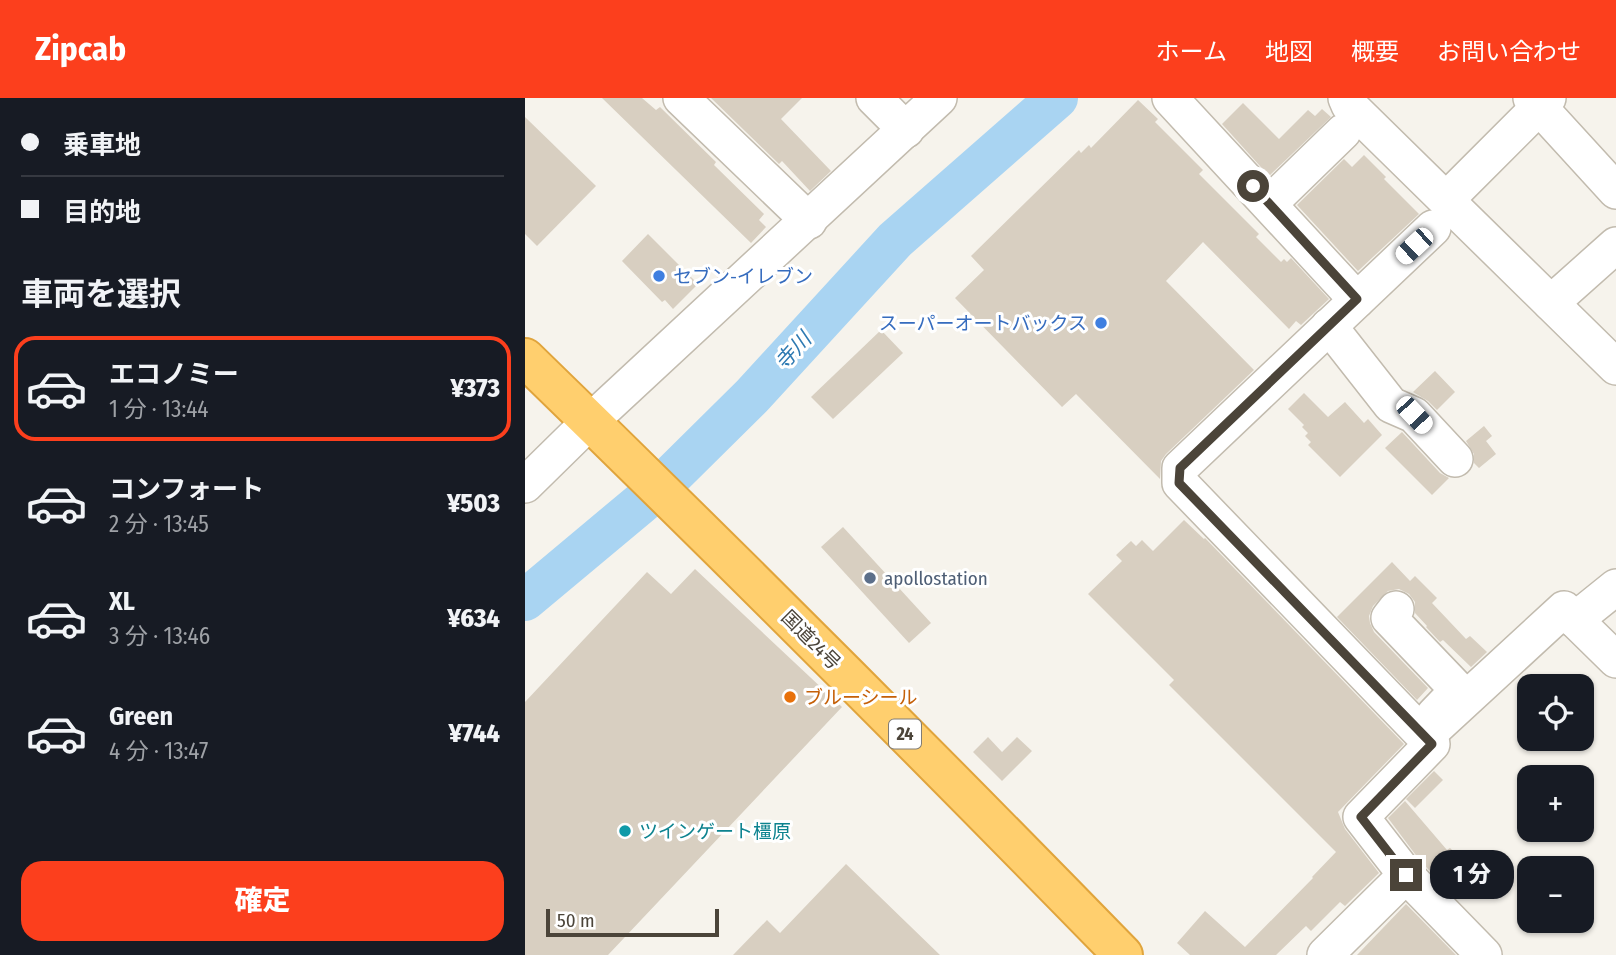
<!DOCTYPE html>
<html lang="ja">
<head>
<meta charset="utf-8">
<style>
  body { margin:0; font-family:"Fira Sans Condensed","Noto Sans JP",sans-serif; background:#20242c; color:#f1f3f6; height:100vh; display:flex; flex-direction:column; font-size:26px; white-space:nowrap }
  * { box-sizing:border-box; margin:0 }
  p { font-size:23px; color:#9ea1a6 }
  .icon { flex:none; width:38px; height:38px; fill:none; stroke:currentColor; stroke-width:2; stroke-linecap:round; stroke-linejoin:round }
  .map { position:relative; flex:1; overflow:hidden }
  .details { display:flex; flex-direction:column; background:#171b24; width:525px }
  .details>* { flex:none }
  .top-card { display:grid; align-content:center; height:154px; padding:0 21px; background:#171b24 }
  .controls { position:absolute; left:992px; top:576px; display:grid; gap:14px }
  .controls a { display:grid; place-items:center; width:77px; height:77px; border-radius:14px; background:#171b24; box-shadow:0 2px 5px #0004; font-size:35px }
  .scale { position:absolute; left:21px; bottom:18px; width:173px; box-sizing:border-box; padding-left:7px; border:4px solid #4b4439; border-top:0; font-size:19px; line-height:24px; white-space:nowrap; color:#4b4439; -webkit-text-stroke:5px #fff; paint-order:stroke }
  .end { position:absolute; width:32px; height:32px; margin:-16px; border:9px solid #4b4439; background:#fff; box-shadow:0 0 0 4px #fff }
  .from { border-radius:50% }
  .bubble { position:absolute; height:49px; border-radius:21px; background:#171b24; box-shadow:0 2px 5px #0004; font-size:23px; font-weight:800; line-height:49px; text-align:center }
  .car { position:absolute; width:21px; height:42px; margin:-21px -10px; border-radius:9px; box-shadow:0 0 5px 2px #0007; background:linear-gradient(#fff 24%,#345 0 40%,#fff 0 76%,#345 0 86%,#fff 0) }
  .top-card b { display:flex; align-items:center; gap:24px; height:66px; font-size:26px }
  .top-card b+b { border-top:2px solid #363941 }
  .top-card i { width:18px; height:18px; background:#f1f3f6 }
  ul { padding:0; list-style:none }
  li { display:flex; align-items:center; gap:21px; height:105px; margin:0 14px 10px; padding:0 7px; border:4px solid transparent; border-radius:21px }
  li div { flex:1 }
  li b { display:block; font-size:26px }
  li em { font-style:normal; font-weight:800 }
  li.selected { border-color:#fc3f1d }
  li>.icon { width:63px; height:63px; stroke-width:1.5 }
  h2 { padding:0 21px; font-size:32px; line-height:84px }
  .cta { display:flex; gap:14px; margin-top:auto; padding:14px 21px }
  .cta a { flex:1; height:80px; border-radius:21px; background:#fc3f1d; color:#fff; font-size:28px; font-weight:800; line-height:80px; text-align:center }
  header { display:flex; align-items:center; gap:42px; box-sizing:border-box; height:98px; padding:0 35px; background:#fc3f1d; color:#fff }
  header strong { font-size:33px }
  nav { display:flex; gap:38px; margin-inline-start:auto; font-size:24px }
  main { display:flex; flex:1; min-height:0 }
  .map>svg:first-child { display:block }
</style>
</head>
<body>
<header>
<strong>Zipcab</strong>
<nav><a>ホーム</a><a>地図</a><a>概要</a><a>お問い合わせ</a></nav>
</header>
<main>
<section class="details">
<div class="top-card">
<b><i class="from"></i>乗車地</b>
<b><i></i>目的地</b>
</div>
<h2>車両を選択</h2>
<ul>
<li class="selected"><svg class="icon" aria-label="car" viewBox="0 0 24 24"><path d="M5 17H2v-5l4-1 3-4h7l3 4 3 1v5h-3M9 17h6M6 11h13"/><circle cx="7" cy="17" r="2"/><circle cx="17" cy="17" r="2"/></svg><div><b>エコノミー</b><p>1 分 · 13:44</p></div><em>¥373</em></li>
<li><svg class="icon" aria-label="car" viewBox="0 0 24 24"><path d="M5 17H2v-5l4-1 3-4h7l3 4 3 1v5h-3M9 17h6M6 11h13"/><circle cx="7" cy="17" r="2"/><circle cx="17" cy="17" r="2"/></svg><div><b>コンフォート</b><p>2 分 · 13:45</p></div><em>¥503</em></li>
<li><svg class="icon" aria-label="car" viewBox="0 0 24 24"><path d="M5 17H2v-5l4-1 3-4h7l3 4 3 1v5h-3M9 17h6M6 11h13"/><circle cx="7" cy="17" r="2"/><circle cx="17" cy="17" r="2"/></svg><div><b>XL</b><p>3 分 · 13:46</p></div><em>¥634</em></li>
<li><svg class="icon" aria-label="car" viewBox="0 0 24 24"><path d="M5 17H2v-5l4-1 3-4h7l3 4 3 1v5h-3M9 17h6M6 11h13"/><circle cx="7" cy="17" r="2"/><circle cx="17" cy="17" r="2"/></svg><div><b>Green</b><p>4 分 · 13:47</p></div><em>¥744</em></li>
</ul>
<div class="cta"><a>確定</a></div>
</section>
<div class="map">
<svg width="1091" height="857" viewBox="0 0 1091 857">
  <rect width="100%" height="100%" fill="#f6f3ec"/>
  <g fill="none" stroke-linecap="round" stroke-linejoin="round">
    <path stroke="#a9d4f2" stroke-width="42" d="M0 502 134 390 227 298 370 142 532 0"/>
  </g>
  <g fill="#d8cfc1">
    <path d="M77 0H117L131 12 135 9 191 64 189 67 239 116 234 122 241 129 226 145Z"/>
    <path d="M186 0H277L256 21 306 73 285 93 257 63 254 66Z"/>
    <path d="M613 2 633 21 630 24 678 72 674 76 734 136 731 139 756 164 759 161 762 164 766 160 804 201 776 227 771 223 764 231 678 144 641 183 729 272 641 356 636 363 635 381 551 296 537 309 430 200 459 172 446 158 554 52 556 55 564 47 566 50Z"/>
    <path d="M718 5 754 41 783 12 790 18 797 11 806 19 744 78 697 26Z"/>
    <path d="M0 19 71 88 12 148 0 136Z"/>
    <path d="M839 57 861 79 859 81 894 116 833 173 772 107 819 61 827 69Z"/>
    <path d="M123 136 173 186 148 211 140 202 137 204 97 163Z"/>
    <path d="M356 232 378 255 308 321 286 299Z"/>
    <path d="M910 273 930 294 912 312 903 303 888 294Z"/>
    <path d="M779 295 803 319 820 304 839 325 843 321 857 337 815 379 783 347 786 344 780 338 783 335 777 329 779 327 763 311Z"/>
    <path d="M959 328 967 338 961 343 971 356 954 370 949 365V356L941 343Z"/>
    <path d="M877 334 915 375 924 380 907 397 860 350Z"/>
    <path d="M659 422 679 441 680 440 879 646 813 714 820 731 854 775 820 808 815 804 786 833 781 828 751 857H665L652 845 680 813 720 849 788 780 787 779 811 754 644 587 649 582 563 496 597 463 591 457 606 443 611 448 617 442 628 453Z"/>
    <path d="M318 429 406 525 384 545 296 449Z"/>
    <path d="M867 464 885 483 890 478 912 500 907 505 941 541 945 538 962 554 946 569 918 542 915 544 901 529 902 528 890 515V504L884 496 874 491 863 493 848 508 844 518 845 525 849 534 903 590 892 602 812 519Z"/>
    <path d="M170 471 317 609 83 857H0V604L122 474 146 496Z"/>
    <path d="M463 639 477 654 492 639 507 653 477 683 448 654Z"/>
    <path d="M909 673 918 682 890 710 881 701Z"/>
    <path d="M880 703 922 752 925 750 943 768 927 784 923 779 917 785 896 764 863 720Z"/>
    <path d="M321 766 415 857H208L242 822 255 835Z"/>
    <path d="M881 806 931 857H832Z"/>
  </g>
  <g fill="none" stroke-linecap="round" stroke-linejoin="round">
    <g stroke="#c2bbae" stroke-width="38">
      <g id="minor">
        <path d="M156 0 284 123"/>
        <path d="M349 0 381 32"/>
        <path d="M645 0 832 202"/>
        <path d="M821 0 824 7 1091 269"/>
        <path d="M1006 0 1091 93"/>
        <path d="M921 102 1023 0"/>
        <path d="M745 105 818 34"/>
        <path d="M1026 205 1091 147"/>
        <path d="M804 228 866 307 889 317 930 361"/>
        <path d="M0 387 54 334 414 0"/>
        <path d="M871 511 864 520 933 592 909 617"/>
        <path d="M1050 522 1091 489"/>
        <path d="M900 639 1039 511 1091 562"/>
        <path d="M881 777 959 857"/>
        <path d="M800 857 881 777 836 719 907 646 655 385V370L908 130"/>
      </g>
    </g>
    <g stroke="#e0a43c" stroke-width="42">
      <path id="highway" d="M0 260C202 456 401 655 598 857"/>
    </g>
    <use href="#minor" stroke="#fff" stroke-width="35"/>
    <use href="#highway" stroke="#ffcf6e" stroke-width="38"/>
  </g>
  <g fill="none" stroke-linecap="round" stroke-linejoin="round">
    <path stroke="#4b4439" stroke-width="9" d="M728 88 832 201 655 370 654 385 907 646 836 719 881 777"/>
  </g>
  <g fill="#3f7fe0" stroke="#fff" stroke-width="2.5">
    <circle cx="134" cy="178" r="7"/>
    <circle cx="576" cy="225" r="7"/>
  </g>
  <circle fill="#5c6f8a" stroke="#fff" stroke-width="2.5" cx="345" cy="480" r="7"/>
  <circle fill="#e8710a" stroke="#fff" stroke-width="2.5" cx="265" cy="599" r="7"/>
  <circle fill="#0f9aa8" stroke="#fff" stroke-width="2.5" cx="100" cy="733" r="7"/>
  <g text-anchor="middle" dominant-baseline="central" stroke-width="6" stroke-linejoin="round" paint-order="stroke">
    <rect fill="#fff" stroke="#817c74" stroke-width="2" x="364" y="621.5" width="32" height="29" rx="5"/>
    <g font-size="18" font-weight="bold" fill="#4b4439">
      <text x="380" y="636">24</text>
    </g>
    <g font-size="19" fill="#366cbe" stroke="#fff" text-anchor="start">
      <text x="148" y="178">セブン-イレブン</text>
      <text x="562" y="225" text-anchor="end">スーパーオートバックス</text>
    </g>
    <g font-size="19" fill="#4e5e75" stroke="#fff" text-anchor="start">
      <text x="359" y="480">apollostation</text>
    </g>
    <g font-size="19" fill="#4b4439" stroke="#fff">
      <text transform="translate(286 542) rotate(45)">国道24号</text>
    </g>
    <g font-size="19" fill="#c56008" stroke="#fff" text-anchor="start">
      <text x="279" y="599">ブルーシール</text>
    </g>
    <g font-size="19" fill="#0d838f" stroke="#fff" text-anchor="start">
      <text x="114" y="733">ツインゲート橿原</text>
    </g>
    <g font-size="21" font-style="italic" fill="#2e7ab2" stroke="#fff">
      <text transform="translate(268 253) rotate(-48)">寺川</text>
    </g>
  </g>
</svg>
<div class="controls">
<a><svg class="icon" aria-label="locate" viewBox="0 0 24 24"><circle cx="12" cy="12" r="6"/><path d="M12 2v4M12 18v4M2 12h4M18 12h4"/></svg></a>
<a>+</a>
<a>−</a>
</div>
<div class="scale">50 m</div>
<i class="end from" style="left:728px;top:88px"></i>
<i class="end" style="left:881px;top:777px"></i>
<div class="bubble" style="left:905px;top:752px;width:84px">1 分</div>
<i class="car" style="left:889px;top:148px;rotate:227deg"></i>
<i class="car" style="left:889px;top:317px;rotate:137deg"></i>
</div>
</main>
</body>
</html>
